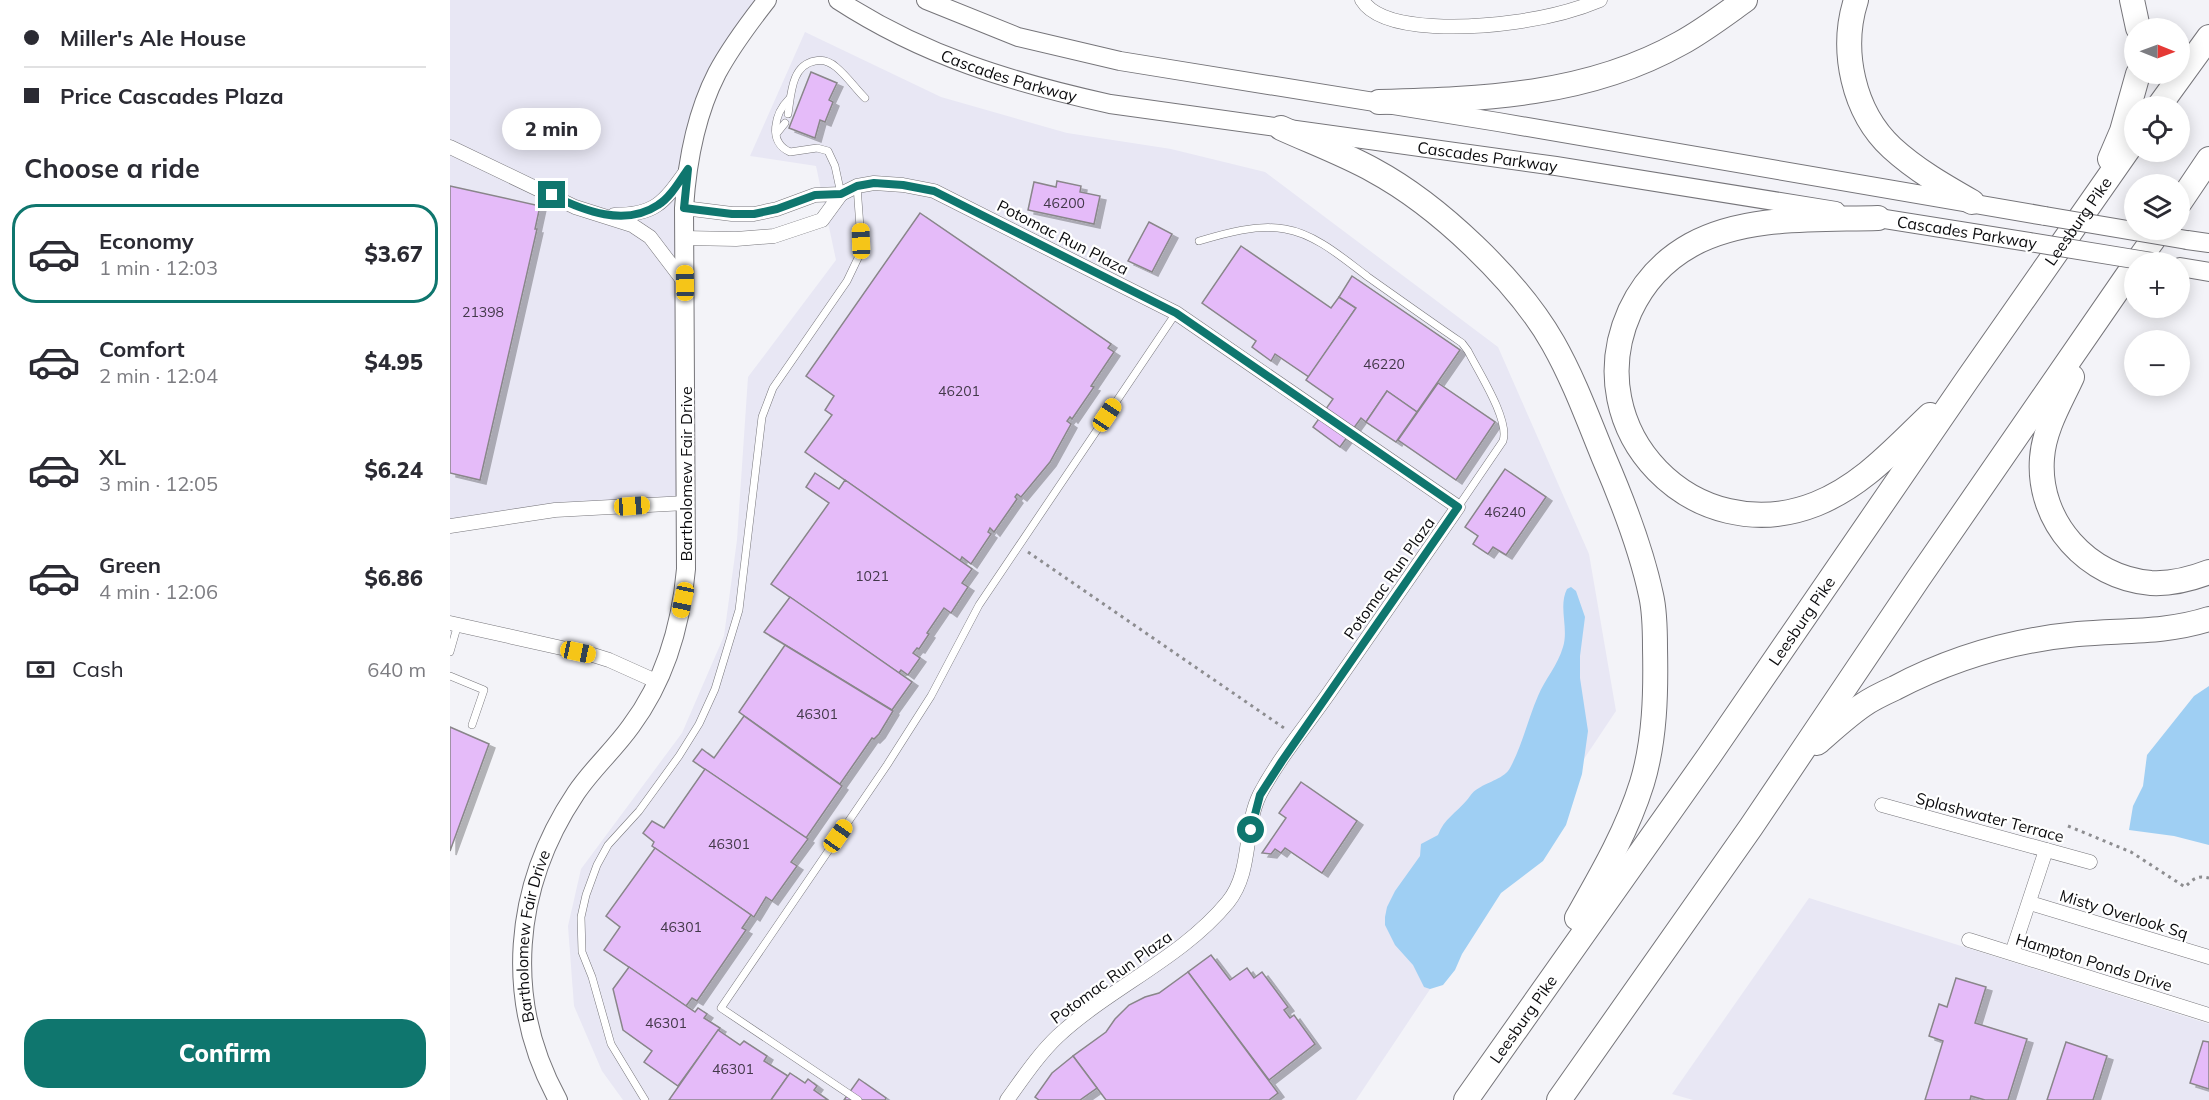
<!DOCTYPE html>
<html lang="en">
<head>
<meta charset="utf-8">
<style>
  body { margin:0; font-family:Mulish,sans-serif; background:#f7f7f7; color:#2b2b33; height:100vh; display:flex; flex-direction:column; font-size:22px; white-space:nowrap }
  * { box-sizing:border-box; margin:0 }
  p { font-size:20px; color:#7c7c81 }
  .icon { flex:none; width:33px; height:33px; fill:none; stroke:currentColor; stroke-width:2; stroke-linecap:round; stroke-linejoin:round }
  .map { position:relative; flex:1; overflow:hidden }
  .drawer { display:flex; flex-direction:column; background:#fff; width:450px }
  .drawer>* { flex:none }
  .banner { display:grid; align-content:center; height:132px; padding:0 24px; background:#fff }
  .needle { width:39px; rotate:91deg }
  .fabs { position:absolute; left:1674px; top:18px; display:grid; gap:12px }
  .fabs a { display:grid; place-items:center; width:66px; height:66px; border-radius:50%; background:#fff; box-shadow:0 3px 15px #0003; font-size:30px }
  .end { position:absolute; width:27px; height:27px; margin:-14px; border:8px solid #0f766e; background:#fff; box-shadow:0 0 0 3px #fff }
  .from { border-radius:50% }
  .bubble { position:absolute; height:42px; border-radius:21px; background:#fff; box-shadow:0 3px 15px #0003; font-size:20px; font-weight:800; line-height:42px; text-align:center }
  .car { position:absolute; width:18px; height:36px; margin:-18px -9px; border-radius:8px; box-shadow:0 0 4px 2px #0007; background:linear-gradient(#f5c518 24%,#345 0 40%,#f5c518 0 76%,#345 0 86%,#f5c518 0) }
  .banner b { display:flex; align-items:center; gap:21px; height:57px; font-size:22px }
  .banner b+b { border-top:2px solid #e1e1e2 }
  .banner i { width:15px; height:15px; background:#2b2b33 }
  ul { padding:0; list-style:none }
  li { display:flex; align-items:center; gap:18px; height:99px; margin:0 12px 9px; padding:0 12px; border:3px solid transparent; border-radius:24px }
  li div { flex:1 }
  li b { display:block; font-size:22px }
  li em { font-style:normal; font-weight:800 }
  li.on { border-color:#0f766e }
  li>.icon { width:54px; height:54px; stroke-width:1.5 }
  h2 { padding:0 24px; font-size:27px; line-height:72px }
  .pay { display:flex; align-items:center; gap:15px; height:66px; padding:0 24px; font-size:22px }
  .pay p { margin-inline-start:auto }
  .primary-button { display:flex; gap:12px; margin-top:auto; padding:12px 24px }
  .primary-button a { flex:1; height:69px; border-radius:24px; background:#0f766e; color:#fff; font-size:24px; font-weight:800; line-height:69px; text-align:center }
  main { display:flex; flex:1; min-height:0 }
  .map>svg:first-child { display:block }
</style>
</head>
<body>
<main>
<section class="drawer">
<div class="banner">
<b><i class="from"></i>Miller's Ale House</b>
<b><i></i>Price Cascades Plaza</b>
</div>
<h2>Choose a ride</h2>
<ul>
<li class="on"><svg class="icon" aria-label="car" viewBox="0 0 24 24"><path d="M5 17H2v-5l4-1 3-4h7l3 4 3 1v5h-3M9 17h6M6 11h13"/><circle cx="7" cy="17" r="2"/><circle cx="17" cy="17" r="2"/></svg><div><b>Economy</b><p>1 min · 12:03</p></div><em>$3.67</em></li>
<li><svg class="icon" aria-label="car" viewBox="0 0 24 24"><path d="M5 17H2v-5l4-1 3-4h7l3 4 3 1v5h-3M9 17h6M6 11h13"/><circle cx="7" cy="17" r="2"/><circle cx="17" cy="17" r="2"/></svg><div><b>Comfort</b><p>2 min · 12:04</p></div><em>$4.95</em></li>
<li><svg class="icon" aria-label="car" viewBox="0 0 24 24"><path d="M5 17H2v-5l4-1 3-4h7l3 4 3 1v5h-3M9 17h6M6 11h13"/><circle cx="7" cy="17" r="2"/><circle cx="17" cy="17" r="2"/></svg><div><b>XL</b><p>3 min · 12:05</p></div><em>$6.24</em></li>
<li><svg class="icon" aria-label="car" viewBox="0 0 24 24"><path d="M5 17H2v-5l4-1 3-4h7l3 4 3 1v5h-3M9 17h6M6 11h13"/><circle cx="7" cy="17" r="2"/><circle cx="17" cy="17" r="2"/></svg><div><b>Green</b><p>4 min · 12:06</p></div><em>$6.86</em></li>
</ul>
<div class="pay"><svg class="icon" aria-label="cash" viewBox="0 0 24 24"><path d="M3 7h18v10H3z"/><circle cx="12" cy="12" r="2"/></svg>Cash<p>640 m</p></div>
<div class="primary-button"><a>Confirm</a></div>
</section>
<div class="map">
<svg width="1759" height="1100" viewBox="0 0 1759 1100">
  <defs>
    <filter id="shadow"><feDropShadow dx="6" dy="4" stdDeviation="0" flood-color="#0004"/></filter>
  </defs>
  <rect width="100%" height="100%" fill="#f3f3f8"/>
  <g fill="#e8e7f4">
    <path d="M0 0H317L296 27 242 144 236 503 0 526Z"/>
    <path d="M355 32 491 97 617 133 721 149 815 172 1048 347 1139 554 1166 711 906 1100H173L152 1071 124 1006 118 926 131 869 232 733 274 636 287 540 298 377 386 260 366 166 300 156Z"/>
    <path d="M1359 898 1759 1024V1100H1243L1222 1094Z"/>
  </g>
  <g fill="#9fcff3">
    <path d="M1121 587 1126 591 1135 617 1130 656V678L1138 731 1132 774 1116 825 1093 861 1051 893 1012 954 1005 970 993 985 980 989 974 987 963 965 945 945 935 925V917L937 907 945 891 970 856 971 844 988 835C994 819 1006 813 1017 800 1021 795 1023 791 1029 788 1038 782 1055 778 1060 768 1072 746 1078 719 1088 696 1095 679 1108 665 1113 647 1119 628 1108 607 1117 589Z"/>
    <path d="M1759 686V845L1724 836 1679 830 1683 806 1693 786 1697 755 1744 696Z"/>
  </g>
  <g fill="#e5bbf9" stroke="#89868a" stroke-width="1.5" filter="url(#shadow)">
    <path d="M361 72 387 83 379 100 383 102 375 122 370 120 365 138 339 128Z"/>
    <path d="M607 181 631 186 630 192 650 196 644 224 578 210 584 182 606 187Z"/>
    <path d="M0 186 90 206 85 229H87L30 480 0 473Z"/>
    <path d="M470 213 661 344 658 348 664 352 641 386 644 387 622 419 620 417 617 421 621 424 600 462 571 497 567 494 565 497 567 499 544 532 540 528 538 532 541 534 521 564 512 557 510 561 355 452 382 415 375 410 384 396 356 376Z"/>
    <path d="M699 222 722 234 702 272 678 261Z"/>
    <path d="M791 246 881 308 889 297 906 308 859 377 825 354 821 361 802 347 806 341 752 303Z"/>
    <path d="M902 276 1010 350 967 412 937 391 916 422 911 418 890 447 863 427 883 399 856 380 906 308 889 297Z"/>
    <path d="M988 383 1045 422 1006 480 948 440Z"/>
    <path d="M937 391 967 412 946 442 916 422Z"/>
    <path d="M1055 469 1096 497 1056 555 1043 547 1038 554 1023 544 1028 536 1015 527Z"/>
    <path d="M365 473 389 489 395 480 522 569 512 583 518 587 501 613 494 608 477 633 479 634 469 649 467 648 463 653 470 658 458 675 451 670 449 673 321 584 379 503 356 487Z"/>
    <path d="M340 597 462 682 442 710 314 632Z"/>
    <path d="M335 645 443 711 429 734 424 739 422 738 390 784 289 712Z"/>
    <path d="M294 716 392 786 356 838 243 761 252 749 264 758Z"/>
    <path d="M0 727 39 744 0 851Z"/>
    <path d="M255 769 358 839 341 862 347 866 322 901 316 897 304 917 202 846 204 842 193 833 202 821 214 828Z"/>
    <path d="M851 782 907 821 872 873 835 848 831 853 825 849 821 854 812 853 836 818 829 813Z"/>
    <path d="M205 848 301 915 292 928 296 930 247 1001 242 998 236 1006 154 950 170 927 156 916Z"/>
    <path d="M761 955 780 980 797 968 804 978 812 972 838 1007 834 1010 840 1018 844 1015 865 1044 819 1080 738 972Z"/>
    <path d="M179 967 245 1012 248 1008 257 1014 254 1018 270 1028 228 1086 194 1062 202 1051 173 1030 163 989Z"/>
    <path d="M738 972 828 1093 819 1100H656L623 1056 656 1032 665 1019 679 1005 695 997 709 993Z"/>
    <path d="M1506 978 1536 987 1525 1023 1577 1039 1558 1100H1535L1521 1096 1520 1100H1475L1493 1041 1479 1036 1489 1004 1497 1007Z"/>
    <path d="M268 1030 290 1045 294 1041 317 1056 314 1061 338 1076 321 1100H219Z"/>
    <path d="M1753 1041 1759 1042V1089L1740 1083Z"/>
    <path d="M1616 1042 1657 1056 1643 1100H1597Z"/>
    <path d="M623 1056 647 1088 630 1100H589L585 1097 602 1073Z"/>
    <path d="M340 1073 355 1083 358 1079 367 1086 364 1090 378 1100H321Z"/>
    <path d="M409 1079 436 1098 435 1100H394Z"/>
  </g>
  <g fill="none" stroke-linecap="round" stroke-linejoin="round">
    <g stroke="#76757a" stroke-width="8">
      <g id="lane">
        <path d="M339 99C325 113 317 142 340 152L367 148 378 151 385 166 391 194"/>
        <path d="M338 114C341 96 341 65 365 61 373 59 380 62 386 67 397 76 405 88 415 98"/>
        <path d="M327 133 335 123"/>
        <path d="M749 241C776 233 807 224 835 229 866 234 894 259 918 277 949 299 980 321 1012 343L1018 351C1028 371 1060 420 1053 441L1008 507"/>
        <path d="M0 652 8 624"/>
        <path d="M0 676 34 690 22 725"/>
        <path d="M195 1100 161 1044 142 977 132 952 131 917 136 895 147 865 158 845 189 811 229 756 249 724 265 689 289 610 312 417 323 388 397 281 408 258 411 241 407 186"/>
        <path d="M408 1100 271 1008 437 765 481 696 529 605 726 313"/>
      </g>
    </g>
    <g stroke="#76757a" stroke-width="15">
      <g id="street">
        <path d="M912 0C933 35 1030 27 1065 22 1094 18 1124 11 1150 0"/>
        <path d="M0 147 125 207 182 225 200 237 235 283"/>
        <path d="M234 208 282 214H304L327 209 365 195 391 194 407 186 424 183 453 185 484 191 726 313 1008 507C965 569 922 631 879 693 856 726 829 758 810 794 793 828 803 871 778 902 732 958 661 987 608 1036 588 1055 573 1078 557 1100"/>
        <path d="M164 215C206 215 214 202 237 170"/>
        <path d="M234 238 286 239 324 236 372 220 391 194"/>
        <path d="M0 526 105 510 236 503"/>
        <path d="M0 623 143 655 159 660 208 682"/>
        <path d="M1432 805 1640 862"/>
        <path d="M1580 903 1759 957"/>
        <path d="M1519 940 1759 1015"/>
        <path d="M1562 953 1596 850"/>
      </g>
    </g>
    <g stroke="#76757a" stroke-width="20">
      <g id="secondary">
        <path id="s1" d="M388 0C474 56 561 82 660 104L1106 166 1386 211"/>
        <path d="M476 0 568 37 670 61 1048 122 1595 216"/>
        <path d="M1416 216 1579 242"/>
        <path d="M1737 240 1759 243"/>
        <path d="M1730 267 1759 272"/>
        <path id="s2" d="M108 1100C53 1000 63 887 126 793 142 769 164 750 181 726 216 679 231 626 236 569L234 208C237 162 246 114 267 73 281 47 299 23 317 0"/>
      </g>
    </g>
    <g stroke="#76757a" stroke-width="26">
      <g id="highway">
        <path d="M1406 0C1390 50 1403 112 1442 148 1466 170 1494 186 1522 202"/>
        <path d="M1682 0 1688 28"/>
        <path d="M929 102C1033 99 1137 96 1231 43 1253 31 1274 15 1295 0"/>
        <path d="M1709 106 1759 37"/>
        <path d="M831 128C862 142 894 154 923 170 988 205 1067 280 1103 343 1124 380 1138 419 1154 458 1173 502 1191 548 1201 595 1205 612 1205 631 1205 648 1206 693 1205 740 1192 783 1177 831 1152 874 1127 918"/>
        <path d="M1660 159 1672 131 1688 74"/>
        <path d="M1730 202 1759 159"/>
        <path d="M1428 218C1367 220 1296 215 1241 245 1214 260 1193 283 1180 311 1126 431 1245 552 1366 504 1413 485 1444 449 1480 415"/>
        <path d="M1687 262 1710 230"/>
        <path d="M1622 377C1610 403 1594 429 1592 458 1587 522 1638 578 1701 583 1720 584 1741 579 1759 572"/>
        <path d="M1367 743C1382 730 1397 716 1413 705 1423 698 1434 693 1445 688 1502 658 1564 640 1628 634 1672 630 1716 633 1759 619"/>
        <path id="s3" d="M1016 1100 1259 756 1517 380 1684 141"/>
        <path d="M1109 1100 1301 827 1468 579 1684 266"/>
      </g>
    </g>
    <g stroke="#8d8d90" stroke-width="3" stroke-dasharray="3 4.5" stroke-linecap="butt">
      <path d="M578 552 837 730"/>
      <path d="M1618 826 1681 852 1735 887C1743 879 1747 875 1759 878"/>
    </g>
    <use href="#lane" stroke="#fff" stroke-width="7"/>
    <use href="#street" stroke="#fff" stroke-width="14"/>
    <use href="#secondary" stroke="#fff" stroke-width="18"/>
    <use href="#highway" stroke="#fff" stroke-width="24"/>
    <g stroke="#76757a" stroke-width="20" stroke-linecap="butt">
      <g id="secondary-bridge">
        <path d="M1595 216 1737 240"/>
        <path d="M1579 242 1702 262"/>
      </g>
    </g>
    <use href="#secondary-bridge" stroke="#fff" stroke-width="18"/>
  </g>
  <g fill="none" stroke-linecap="round" stroke-linejoin="round">
    <path stroke="#0f766e" stroke-width="8" d="M102 195C134 211 175 227 208 205 221 197 230 180 238 169L234 208 282 214H304L327 209 365 195 391 194 407 186 424 183 453 185 484 191 726 313 1008 507 832 761 810 795 801 830"/>
  </g>
  <g text-anchor="middle" dominant-baseline="central" stroke-width="4.5" stroke-linejoin="round" paint-order="stroke">
    <g font-size="14" fill="#423849">
      <text x="614" y="203">46200</text>
      <text x="33" y="312">21398</text>
      <text x="934" y="364">46220</text>
      <text x="509" y="391">46201</text>
      <text x="1055" y="512">46240</text>
      <text x="422" y="576">1021</text>
      <text x="367" y="714">46301</text>
      <text x="279" y="844">46301</text>
      <text x="231" y="927">46301</text>
      <text x="216" y="1023">46301</text>
      <text x="283" y="1069">46301</text>
    </g>
    <g font-size="16" fill="#0c0c0e" stroke="#fff">
      <text stroke="none"><textPath href="#s1" startOffset="188">Cascades Parkway</textPath></text>
      <text stroke="none"><textPath href="#s1" startOffset="674">Cascades Parkway</textPath></text>
      <text stroke="none"><textPath href="#s3" startOffset="1071">Leesburg Pike</textPath></text>
      <text transform="translate(1517 232) rotate(9)">Cascades Parkway</text>
      <text transform="translate(613 237) rotate(27)">Potomac Run Plaza</text>
      <text transform="translate(236 474) rotate(-90)">Bartholomew Fair Drive</text>
      <text transform="translate(939 578) rotate(-55)">Potomac Run Plaza</text>
      <text stroke="none"><textPath href="#s3" startOffset="585">Leesburg Pike</textPath></text>
      <text transform="translate(1540 817) rotate(15)">Splashwater Terrace</text>
      <text transform="translate(1674 914) rotate(17)">Misty Overlook Sq</text>
      <text stroke="none"><textPath href="#s2" startOffset="171">Bartholomew Fair Drive</textPath></text>
      <text transform="translate(1644 962) rotate(17)">Hampton Ponds Drive</text>
      <text transform="translate(661 977) rotate(-36)">Potomac Run Plaza</text>
      <text stroke="none"><textPath href="#s3" startOffset="99">Leesburg Pike</textPath></text>
    </g>
  </g>
</svg>
<div class="fabs">
<a><svg class="needle" viewBox="-14 -14 28 28"><path d="M0-13l5 13h-10z" fill="#e53935"/><path d="M0 13l5-13h-10z" fill="#7c7c81"/></svg></a>
<a><svg class="icon" aria-label="locate" viewBox="0 0 24 24"><circle cx="12" cy="12" r="6"/><path d="M12 2v4M12 18v4M2 12h4M18 12h4"/></svg></a>
<a><svg class="icon" aria-label="layers" viewBox="0 0 24 24"><path d="M12 4l9 5-9 5-9-5zM3 14l9 5 9-5"/></svg></a>
<a>+</a>
<a>−</a>
</div>
<i class="end from" style="left:801px;top:830px"></i>
<i class="end" style="left:102px;top:195px"></i>
<div class="bubble" style="left:52px;top:108px;width:99px">2 min</div>
<i class="car" style="left:411px;top:241px;rotate:358deg"></i>
<i class="car" style="left:235px;top:283px;rotate:359deg"></i>
<i class="car" style="left:657px;top:415px;rotate:34deg"></i>
<i class="car" style="left:182px;top:506px;rotate:86deg"></i>
<i class="car" style="left:233px;top:600px;rotate:192deg"></i>
<i class="car" style="left:128px;top:652px;rotate:102deg"></i>
<i class="car" style="left:388px;top:836px;rotate:35deg"></i>
</div>
</main>
</body>
</html>
